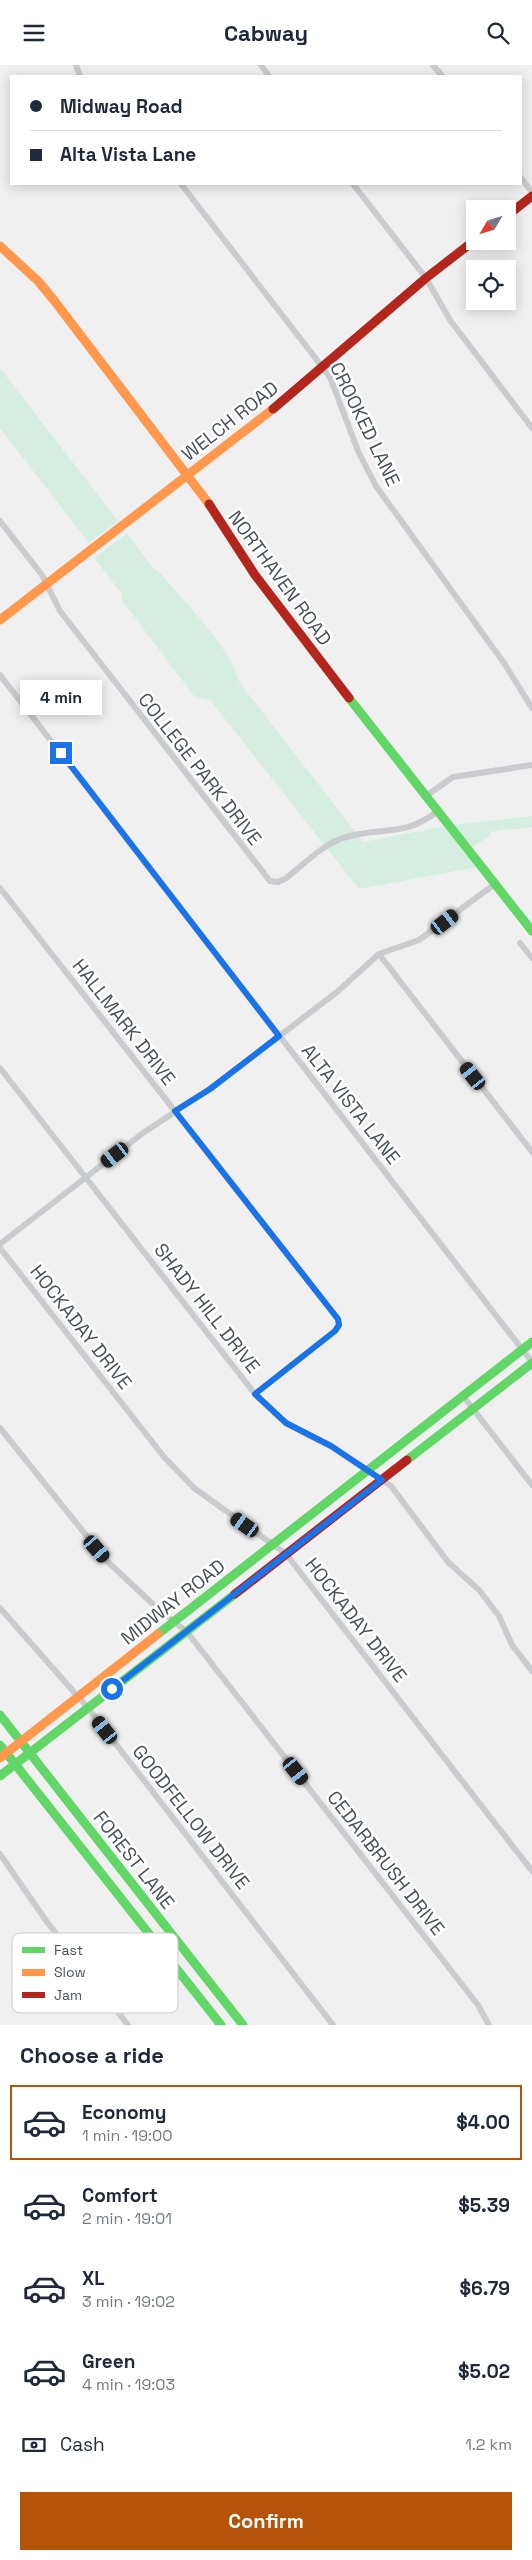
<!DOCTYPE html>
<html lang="en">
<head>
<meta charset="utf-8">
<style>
  body { margin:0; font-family:"Space Grotesk",sans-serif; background:#f2f2f3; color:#1f2937; height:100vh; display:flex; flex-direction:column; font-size:19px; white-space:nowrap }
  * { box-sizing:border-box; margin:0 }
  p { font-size:16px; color:#747a83 }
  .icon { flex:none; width:28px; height:28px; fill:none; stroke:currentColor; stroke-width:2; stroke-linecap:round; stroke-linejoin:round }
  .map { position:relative; height:1960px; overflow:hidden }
  .sheet { display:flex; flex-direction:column; background:#fff; flex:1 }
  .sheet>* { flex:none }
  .top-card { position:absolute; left:10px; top:10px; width:512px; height:110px; border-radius:0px; box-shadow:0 2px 12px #0003; display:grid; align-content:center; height:110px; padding:0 20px; background:#fff }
  .needle { width:32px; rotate:232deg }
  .controls { position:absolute; left:466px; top:135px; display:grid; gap:10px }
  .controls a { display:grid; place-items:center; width:50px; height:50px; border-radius:0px; background:#fff; box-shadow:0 2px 12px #0003; font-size:25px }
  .end { position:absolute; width:22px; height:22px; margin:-11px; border:6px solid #1a73e8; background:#fff; box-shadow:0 0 0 2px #fff }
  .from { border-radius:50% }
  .bubble { position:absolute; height:35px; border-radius:0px; background:#fff; box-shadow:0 2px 12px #0003; font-size:16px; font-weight:600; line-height:35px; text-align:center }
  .car { position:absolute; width:15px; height:30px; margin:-15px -8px; border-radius:6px; box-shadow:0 0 4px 1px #0007; background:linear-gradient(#222 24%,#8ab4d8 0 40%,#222 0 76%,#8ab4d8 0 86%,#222 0) }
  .top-card b { display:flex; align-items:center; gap:18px; height:48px; font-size:19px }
  .top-card b+b { border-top:1px solid #e0e1e3 }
  .top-card i { width:12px; height:12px; background:#1f2937 }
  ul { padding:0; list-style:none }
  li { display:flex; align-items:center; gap:15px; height:75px; margin:0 10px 8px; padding:0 10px; border:2px solid transparent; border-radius:0px }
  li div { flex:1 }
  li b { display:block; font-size:19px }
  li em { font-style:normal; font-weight:600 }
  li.current { border-color:#b45309 }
  li>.icon { width:45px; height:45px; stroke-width:1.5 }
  h2 { padding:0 20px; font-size:22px; line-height:60px }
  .pay { display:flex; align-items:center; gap:12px; height:55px; padding:0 20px; font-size:19px }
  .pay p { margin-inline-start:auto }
  .action { display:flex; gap:10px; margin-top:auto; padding:10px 20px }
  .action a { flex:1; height:58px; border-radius:0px; background:#b45309; color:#fff; font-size:20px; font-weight:600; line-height:58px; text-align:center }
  header { display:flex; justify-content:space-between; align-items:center; height:65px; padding:0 20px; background:#fff; font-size:22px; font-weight:600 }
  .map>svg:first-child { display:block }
</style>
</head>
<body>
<header><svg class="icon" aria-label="menu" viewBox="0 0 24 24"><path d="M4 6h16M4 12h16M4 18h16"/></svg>Cabway<svg class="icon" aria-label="search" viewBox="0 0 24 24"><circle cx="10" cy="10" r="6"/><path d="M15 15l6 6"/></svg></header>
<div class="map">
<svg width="532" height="1960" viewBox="0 0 532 1960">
  <rect width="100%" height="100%" fill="#f0f0f0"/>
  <g fill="#d6eee1">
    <path d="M0 303 118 456 89 478 0 363Z"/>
    <path d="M127 468 153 503 160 508C187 540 228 579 240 618L363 777 445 761 477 802 359 824 210 635 194 631 121 534 122 529 94 493Z"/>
    <path d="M532 751V762L490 767V771L472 782 454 760Z"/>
  </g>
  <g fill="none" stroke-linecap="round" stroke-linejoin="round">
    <g stroke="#cacbce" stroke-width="6">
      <path d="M76 0 80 11"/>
      <path d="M261 0 269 11"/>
      <path d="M433 0 442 11"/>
      <path d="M521 113 532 127"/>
      <path d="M181 119 330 312 358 386 376 421 504 598 532 643"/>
      <path d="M353 119 426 213 450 255 532 363"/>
      <path d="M0 456 42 510 60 546 270 816 278 817 285 814C303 800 324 778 346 772 384 761 403 773 438 746"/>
      <path d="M0 610 532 1297"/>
      <path d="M426 731 453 712 532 700"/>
      <path d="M0 823 338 1254 339 1260 335 1266 255 1329"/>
      <path d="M520 878 532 893"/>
      <path d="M379 889 532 1087"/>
      <path d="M0 1003 255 1329 286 1358 331 1381 391 1421 448 1497 479 1525 499 1551 512 1580 532 1606"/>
      <path d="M0 1179 143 1068 210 1024 337 927 379 889 419 875 495 819"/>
      <path d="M0 1183 164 1392 194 1423 286 1489 532 1806"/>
      <path d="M463 1331 532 1420"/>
      <path d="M0 1363 106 1495 157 1543 187 1567 478 1940 489 1960"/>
      <path d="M0 1543 88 1643 333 1960"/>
      <path d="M0 1789 47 1857 128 1960"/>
    </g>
    <g stroke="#63d668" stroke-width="9">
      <path d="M349 633 532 866"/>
      <path d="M407 1395 532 1298"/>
      <path d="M158 1569 532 1277"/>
      <path d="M0 1650 243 1960"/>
      <path d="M0 1680 221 1960"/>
      <path d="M0 1711 235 1529"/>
    </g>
    <g stroke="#ff974d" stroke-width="9">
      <path d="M0 181 38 216 53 234 209 439"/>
      <path d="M0 555 273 344"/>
      <path d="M0 1693 158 1569"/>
    </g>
    <g stroke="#b3261e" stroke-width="9">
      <path d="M508 150 532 131"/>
      <path d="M273 344 426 213 475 175"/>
      <path d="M209 439 255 510 349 633"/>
      <path d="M235 1529 407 1395"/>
    </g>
  </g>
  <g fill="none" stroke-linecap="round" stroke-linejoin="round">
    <path stroke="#1a73e8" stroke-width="6" d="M61 688 279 971 210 1024 175 1046 338 1254 339 1260 335 1266 255 1329 286 1358 331 1381 382 1415 112 1624"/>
  </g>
  <g text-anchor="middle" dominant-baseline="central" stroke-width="5" stroke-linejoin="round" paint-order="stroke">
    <g font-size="19" fill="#48515b" stroke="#fff">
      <text transform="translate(230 356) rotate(-38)">WELCH ROAD</text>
      <text transform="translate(365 359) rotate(64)">CROOKED LANE</text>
      <text transform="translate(280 513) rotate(54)">NORTHAVEN ROAD</text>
      <text transform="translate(200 704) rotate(52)">COLLEGE PARK DRIVE</text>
      <text transform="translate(124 957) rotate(52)">HALLMARK DRIVE</text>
      <text transform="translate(351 1039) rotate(52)">ALTA VISTA LANE</text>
      <text transform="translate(207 1243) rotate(52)">SHADY HILL DRIVE</text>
      <text transform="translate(81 1262) rotate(52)">HOCKADAY DRIVE</text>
      <text transform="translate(173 1537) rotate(-38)">MIDWAY ROAD</text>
      <text transform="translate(356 1555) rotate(52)">HOCKADAY DRIVE</text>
      <text transform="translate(191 1752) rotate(52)">GOODFELLOW DRIVE</text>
      <text transform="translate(134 1795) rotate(52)">FOREST LANE</text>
      <text transform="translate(386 1798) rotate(52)">CEDARBRUSH DRIVE</text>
    </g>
  </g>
  <rect x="12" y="1868" width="166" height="80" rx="8" fill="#fff" stroke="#c8cbce" stroke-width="1"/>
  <rect x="22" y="1882" width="23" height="6" fill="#63d668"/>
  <rect x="22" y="1904" width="23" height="7" fill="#ff974d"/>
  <rect x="22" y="1927" width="23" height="6" fill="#b3261e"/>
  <g font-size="14" fill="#48515b">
    <text x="54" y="1890">Fast</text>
    <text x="54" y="1912">Slow</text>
    <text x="54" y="1935">Jam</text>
  </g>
</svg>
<div class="controls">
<a><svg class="needle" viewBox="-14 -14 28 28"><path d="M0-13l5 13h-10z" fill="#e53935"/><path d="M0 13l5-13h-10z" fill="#747a83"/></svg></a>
<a><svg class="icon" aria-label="locate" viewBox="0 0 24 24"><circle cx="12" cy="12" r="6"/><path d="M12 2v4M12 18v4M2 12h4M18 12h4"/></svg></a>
</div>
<i class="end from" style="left:112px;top:1624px"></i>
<i class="end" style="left:61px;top:688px"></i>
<div class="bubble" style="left:20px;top:615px;width:82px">4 min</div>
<i class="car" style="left:445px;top:857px;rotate:52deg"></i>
<i class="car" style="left:473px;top:1011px;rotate:322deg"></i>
<i class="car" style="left:115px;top:1090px;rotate:232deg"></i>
<i class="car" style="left:245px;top:1460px;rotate:305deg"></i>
<i class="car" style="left:97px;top:1484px;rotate:139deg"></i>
<i class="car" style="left:105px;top:1665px;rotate:322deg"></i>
<i class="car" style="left:296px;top:1706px;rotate:142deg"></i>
<div class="top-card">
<b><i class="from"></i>Midway Road</b>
<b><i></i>Alta Vista Lane</b>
</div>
</div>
<section class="sheet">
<h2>Choose a ride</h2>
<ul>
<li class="current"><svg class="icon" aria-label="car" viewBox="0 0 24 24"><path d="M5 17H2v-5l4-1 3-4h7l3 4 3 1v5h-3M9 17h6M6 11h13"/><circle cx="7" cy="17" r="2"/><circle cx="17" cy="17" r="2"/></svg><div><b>Economy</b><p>1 min · 19:00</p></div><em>$4.00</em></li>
<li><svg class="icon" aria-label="car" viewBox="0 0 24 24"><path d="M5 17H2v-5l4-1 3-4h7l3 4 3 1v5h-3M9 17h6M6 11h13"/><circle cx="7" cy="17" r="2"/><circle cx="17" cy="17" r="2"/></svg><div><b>Comfort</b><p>2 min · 19:01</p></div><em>$5.39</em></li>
<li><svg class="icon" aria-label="car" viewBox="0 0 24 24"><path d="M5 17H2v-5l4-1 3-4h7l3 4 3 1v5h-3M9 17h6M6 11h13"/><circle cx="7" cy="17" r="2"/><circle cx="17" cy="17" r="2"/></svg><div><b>XL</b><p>3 min · 19:02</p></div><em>$6.79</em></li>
<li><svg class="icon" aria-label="car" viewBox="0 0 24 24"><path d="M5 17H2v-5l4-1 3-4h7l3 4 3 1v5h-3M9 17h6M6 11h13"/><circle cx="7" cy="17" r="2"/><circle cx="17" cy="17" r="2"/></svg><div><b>Green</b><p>4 min · 19:03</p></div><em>$5.02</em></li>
</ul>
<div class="pay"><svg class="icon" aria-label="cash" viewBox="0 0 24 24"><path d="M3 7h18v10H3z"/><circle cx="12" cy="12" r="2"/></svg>Cash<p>1.2 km</p></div>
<div class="action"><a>Confirm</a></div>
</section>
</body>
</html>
